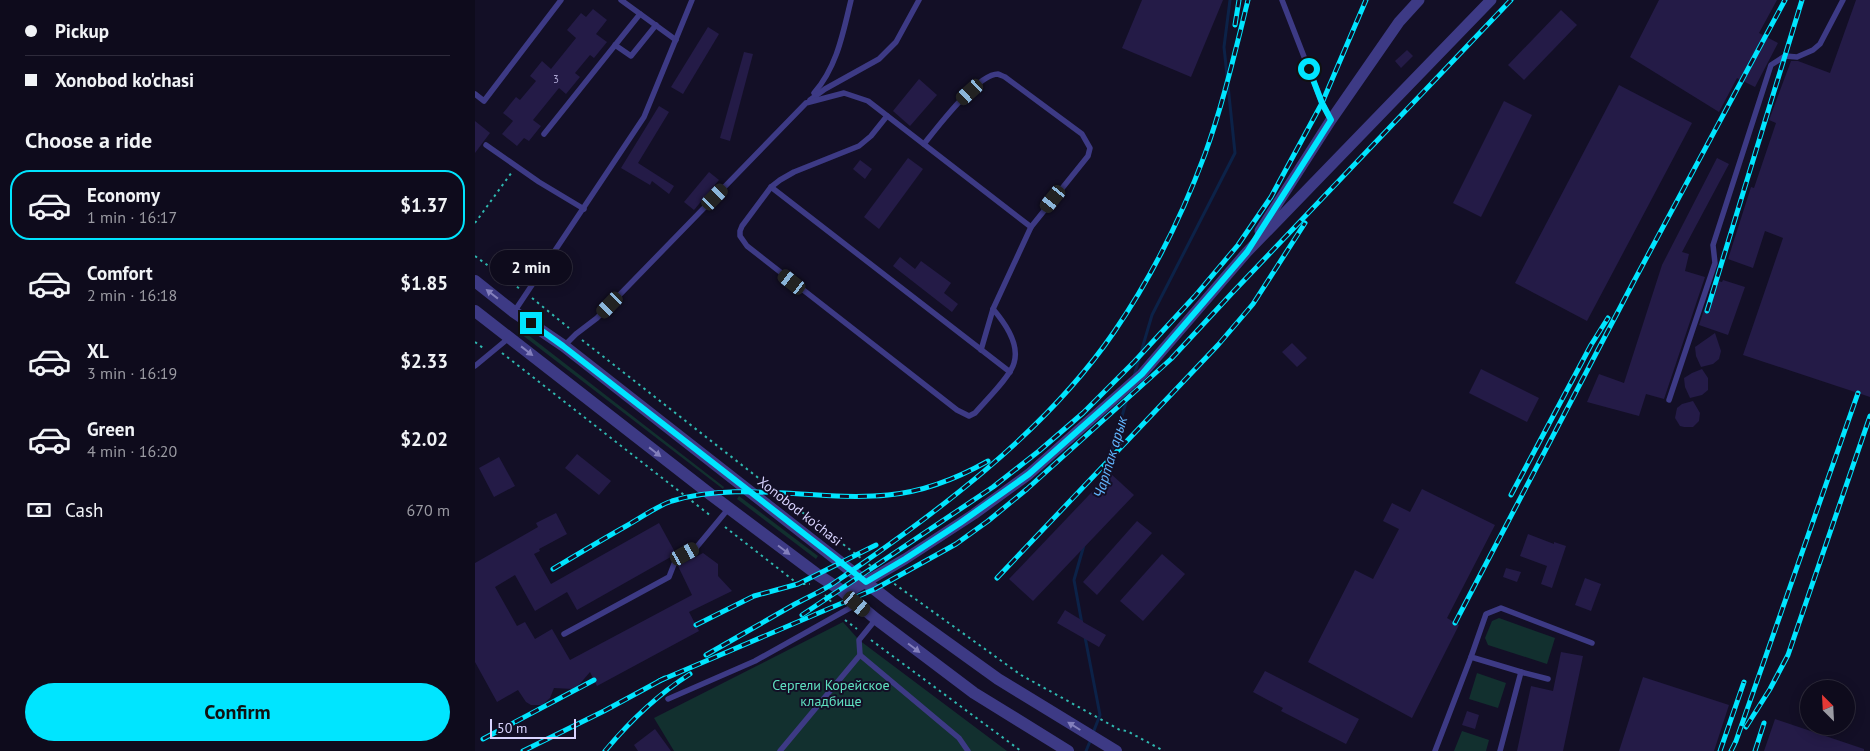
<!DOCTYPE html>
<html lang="en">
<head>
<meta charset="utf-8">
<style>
  body { margin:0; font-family:"PT Sans",sans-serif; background:#171425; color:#f1f3f6; height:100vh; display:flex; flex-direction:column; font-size:19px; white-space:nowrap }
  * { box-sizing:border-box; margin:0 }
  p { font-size:16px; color:#9b9ba3 }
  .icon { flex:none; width:28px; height:28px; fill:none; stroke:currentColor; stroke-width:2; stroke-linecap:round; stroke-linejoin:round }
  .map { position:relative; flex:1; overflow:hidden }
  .sheet { display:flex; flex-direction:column; background:#0e0b1c; width:475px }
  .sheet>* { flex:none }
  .banner { display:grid; align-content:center; height:110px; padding:0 25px; background:#0e0b1c }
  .needle { width:32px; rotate:336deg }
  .buttons { position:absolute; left:1325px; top:680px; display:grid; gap:10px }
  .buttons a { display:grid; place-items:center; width:55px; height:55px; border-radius:50%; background:#0e0b1c; box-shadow:0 2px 12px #0003,0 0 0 1px #2e2b3b; font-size:25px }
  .scale { position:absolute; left:15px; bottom:12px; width:86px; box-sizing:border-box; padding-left:5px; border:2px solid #d9d4ff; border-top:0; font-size:14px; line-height:18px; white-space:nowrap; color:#d9d4ff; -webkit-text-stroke:4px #130f26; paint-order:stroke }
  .end { position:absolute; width:22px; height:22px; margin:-11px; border:6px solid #00e5ff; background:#111; box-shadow:0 0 0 2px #111 }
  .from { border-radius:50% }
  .bubble { position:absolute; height:35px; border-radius:18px; background:#0e0b1c; box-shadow:0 2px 12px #0003,0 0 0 1px #2e2b3b; font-size:16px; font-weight:800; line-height:35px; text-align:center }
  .car { position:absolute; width:15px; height:30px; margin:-15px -8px; border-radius:6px; box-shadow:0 0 4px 1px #0007; background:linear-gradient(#222 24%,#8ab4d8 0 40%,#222 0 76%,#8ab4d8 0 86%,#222 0) }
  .banner b { display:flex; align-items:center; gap:18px; height:48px; font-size:19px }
  .banner b+b { border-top:1px solid #2e2b3b }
  .banner i { width:12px; height:12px; background:#f1f3f6 }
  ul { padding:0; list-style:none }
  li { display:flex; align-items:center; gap:15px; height:70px; margin:0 10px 8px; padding:0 15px; border:2px solid transparent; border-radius:20px }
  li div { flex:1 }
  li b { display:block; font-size:19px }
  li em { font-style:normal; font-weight:800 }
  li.selected { border-color:#00e5ff }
  li>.icon { width:45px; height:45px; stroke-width:1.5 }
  h2 { padding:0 25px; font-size:22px; line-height:60px }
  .pay { display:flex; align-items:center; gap:12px; height:55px; padding:0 25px; font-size:19px }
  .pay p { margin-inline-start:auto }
  .primary-button { display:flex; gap:10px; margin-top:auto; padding:10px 25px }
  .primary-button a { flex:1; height:58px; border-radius:30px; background:#00e5ff; color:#111; font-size:20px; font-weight:800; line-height:58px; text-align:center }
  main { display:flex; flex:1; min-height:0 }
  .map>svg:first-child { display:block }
</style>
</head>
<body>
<main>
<section class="sheet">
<div class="banner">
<b><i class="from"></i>Pickup</b>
<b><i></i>Xonobod ko'chasi</b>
</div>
<h2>Choose a ride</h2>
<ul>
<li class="selected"><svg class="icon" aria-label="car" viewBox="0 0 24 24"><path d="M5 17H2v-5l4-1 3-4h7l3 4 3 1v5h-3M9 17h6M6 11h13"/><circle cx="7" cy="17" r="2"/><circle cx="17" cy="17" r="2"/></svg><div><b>Economy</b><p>1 min · 16:17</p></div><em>$1.37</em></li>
<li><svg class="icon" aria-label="car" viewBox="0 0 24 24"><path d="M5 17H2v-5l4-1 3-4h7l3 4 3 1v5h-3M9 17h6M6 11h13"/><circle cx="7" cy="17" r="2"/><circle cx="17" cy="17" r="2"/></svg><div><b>Comfort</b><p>2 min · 16:18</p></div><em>$1.85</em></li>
<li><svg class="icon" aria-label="car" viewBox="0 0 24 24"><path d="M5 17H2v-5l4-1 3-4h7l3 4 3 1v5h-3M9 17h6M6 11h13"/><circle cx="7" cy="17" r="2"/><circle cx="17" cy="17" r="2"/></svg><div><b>XL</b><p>3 min · 16:19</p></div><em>$2.33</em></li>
<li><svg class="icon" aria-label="car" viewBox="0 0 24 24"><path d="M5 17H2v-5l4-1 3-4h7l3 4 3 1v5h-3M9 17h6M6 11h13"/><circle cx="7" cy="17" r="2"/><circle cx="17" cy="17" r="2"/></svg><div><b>Green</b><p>4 min · 16:20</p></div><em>$2.02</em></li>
</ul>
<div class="pay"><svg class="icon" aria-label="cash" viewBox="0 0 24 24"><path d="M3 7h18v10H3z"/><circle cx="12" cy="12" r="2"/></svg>Cash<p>670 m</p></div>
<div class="primary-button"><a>Confirm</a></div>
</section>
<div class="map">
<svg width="1395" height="751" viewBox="0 0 1395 751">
  <rect width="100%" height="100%" fill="#130f26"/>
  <g fill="#12302f">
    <path d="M48 331 249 487 248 489 46 334Z"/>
    <path d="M264 496 343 556 341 559 262 499Z"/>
    <path d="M1024 618 1080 638 1072 664 1013 645 1010 638 1017 621Z"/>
    <path d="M368 622 384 640 532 751H199L179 718Z"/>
    <path d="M1002 673 1031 683 1023 708 994 699Z"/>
    <path d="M987 731 1014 740 1011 751H979Z"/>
  </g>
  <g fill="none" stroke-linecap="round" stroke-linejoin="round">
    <g stroke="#0c2248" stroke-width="3">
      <path d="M659 376 677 315 760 153 749 47 755 0"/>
      <path d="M627 484 655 389"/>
      <path d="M607 624 599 580 609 545"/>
      <path d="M610 637 625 715 618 733"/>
      <path d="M611 751 616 739"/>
    </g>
  </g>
  <g fill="#241b47">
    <path d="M667 0H748L716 77 647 48Z"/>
    <path d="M1184 0H1302L1284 33 1303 43 1280 87 1262 78 1244 112 1155 57Z"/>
    <path d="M1381 0H1395V397L1268 355 1308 238 1290 231 1278 268 1253 259 1276 187 1279 188 1301 123 1294 120 1316 61H1323L1355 73Z"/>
    <path d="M118 9 132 20 121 34 132 42 119 58 115 55 100 73 105 77 91 94 84 88 58 120 66 126 54 141 49 138 42 146 27 134 38 121 28 113 41 97 45 100 61 81 55 76 67 61 76 69 101 38 92 30 106 13 111 17Z"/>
    <path d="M1086 10 1102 25 1049 80 1033 65Z"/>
    <path d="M233 27 244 34 208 94 196 87Z"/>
    <path d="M932 50 938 56 926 68 920 61Z"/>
    <path d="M269 52 278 54 255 141 245 138Z"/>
    <path d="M444 79 462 95 435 126 418 111Z"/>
    <path d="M1144 85 1217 123 1112 321 1040 283Z"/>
    <path d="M1029 101 1057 115 1006 217 978 203Z"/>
    <path d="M184 106 194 112 163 163 199 186 194 194 177 181 175 185 146 168Z"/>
    <path d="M0 121 15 133 0 153Z"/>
    <path d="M433 158 448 169 404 229 389 217Z"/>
    <path d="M1242 158 1254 164 1207 252 1214 254 1210 271 1230 277 1189 399 1171 394 1164 416 1112 402 1124 374 1149 383 1187 265Z"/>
    <path d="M385 160 397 169 390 179 378 169Z"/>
    <path d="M234 172 244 180 219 210 209 202Z"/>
    <path d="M425 257 440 269 446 261 476 283 469 293 483 304 477 312 418 266Z"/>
    <path d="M1239 280 1247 282 1248 280 1270 287 1253 335 1224 325Z"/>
    <path d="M1240 333 1246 351 1244 359 1238 364 1226 367 1221 356 1220 347Z"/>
    <path d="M817 343 832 358 822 367 807 352Z"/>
    <path d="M1006 369 1064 398 1052 422 994 393Z"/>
    <path d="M1227 369 1233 378V390L1227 395 1215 398 1210 387 1209 378 1217 373Z"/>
    <path d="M1218 401 1225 413 1224 421 1218 427H1209L1205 426 1200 418 1202 408 1207 404Z"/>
    <path d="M102 454 136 481 124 495 90 468Z"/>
    <path d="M24 457 40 486 19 497 4 468Z"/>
    <path d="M635 473 659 495 558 601 534 579Z"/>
    <path d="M947 489 1020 525 972 618 984 625 937 718 833 662 880 570 898 579 924 529 908 521 917 503 935 512Z"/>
    <path d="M81 513 92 534 64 549 65 551 59 554 76 584 184 523 201 554 102 610 92 592 60 611 40 575 20 587 42 626 50 622 60 639 77 629 95 660 217 595 203 566 228 553 243 564V576L257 591 214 612 224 631 122 686 115 672 103 686 98 689 79 688 75 698 67 705H56L51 702 43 690 22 702 0 662V563L63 527 61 523Z"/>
    <path d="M662 521 677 533 622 595 608 582Z"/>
    <path d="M1053 534 1079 544V542L1091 546 1077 588 1066 584 1072 566 1045 556Z"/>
    <path d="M687 554 710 574 668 621 645 601Z"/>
    <path d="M1031 568 1046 572 1042 582 1028 577Z"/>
    <path d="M1110 578 1126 584 1116 611 1100 605Z"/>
    <path d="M590 610 608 621V622L631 635 624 647 582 623Z"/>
    <path d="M1086 652 1108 656 1088 751H1042L1056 686 1078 691Z"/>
    <path d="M790 671 884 719 871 744 806 711 808 708 778 692Z"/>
    <path d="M1168 677 1254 705 1239 751H1144Z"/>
    <path d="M992 711 1004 715 1000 729 987 725Z"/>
    <path d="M1300 719 1389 749V751H1289Z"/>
    <path d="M180 729 196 751H163L159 745Z"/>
  </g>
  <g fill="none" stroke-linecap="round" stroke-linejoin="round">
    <g stroke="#2fb8b0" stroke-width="2" stroke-dasharray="2.5 4" stroke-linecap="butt">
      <path d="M0 223 37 172"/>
      <path d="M0 256 45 289"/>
      <path d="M57 298 94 328"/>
      <path d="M107 340 396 566"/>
      <path d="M0 342 8 348"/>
      <path d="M27 353 236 516"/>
      <path d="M250 527 323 584H335"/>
      <path d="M414 580 546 675 645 730 652 731 689 751"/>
      <path d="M350 595 360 606"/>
      <path d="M370 620 382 629"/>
      <path d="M396 640 546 751"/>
    </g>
    <g stroke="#3d3a85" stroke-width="5.5">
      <path d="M146 0 201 40"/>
      <path d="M807 0 847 103 856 120"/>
      <path d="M140 45 156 56 181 25"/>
      <path d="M339 93C362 67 368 33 376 0"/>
      <path d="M0 94 9 101 86 0"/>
      <path d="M335 100 350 89 404 59 421 42 444 0"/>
      <path d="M412 116 396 136 384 146 319 172 305 180 296 187 267 226 265 231V236L272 246 482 410 494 416 500 413C510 401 536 376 539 363 545 344 530 323 518 309"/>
      <path d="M69 134 165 14"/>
      <path d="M449 144C461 129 502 74 523 74 525 75 528 76 530 77L607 134 615 148 613 156 556 227"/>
      <path d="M11 145 64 182 109 209"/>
      <path d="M296 187 535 372"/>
      <path d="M39 312 169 117 217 0"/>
      <path d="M89 346 101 334 122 318 331 103 369 93 393 101 556 227 518 309 506 350"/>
      <path d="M0 366 35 337"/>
      <path d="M1194 400 1240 263 1238 245 1296 65 1310 56 1322 57 1338 50 1345 44 1368 0"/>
      <path d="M89 634 194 577 201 559 220 549 254 508"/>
      <path d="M385 655 484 738 493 751"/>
      <path d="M1046 672 1073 679"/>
      <path d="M193 699 280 661 382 604"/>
      <path d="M305 751 385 655 384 640 401 619"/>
      <path d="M960 751 996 657"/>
      <path d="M1025 751 1046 672 996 657 1011 614 1026 608 1117 643"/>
    </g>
    <g stroke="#3d3a85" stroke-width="11">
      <path d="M785 231 856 120 924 22 944 0"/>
      <path d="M370 594 430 559 499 514 554 474 667 374 772 252 1016 0"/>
    </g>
    <g stroke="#3d3a85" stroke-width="12">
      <path d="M0 281 39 312 89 346 416 602 523 679 641 751"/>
      <path d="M0 311 235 494 343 575 366 590 401 619 499 693 593 751"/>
    </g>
    <g stroke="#00e5ff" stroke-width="5">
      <g id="rail">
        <path d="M760 25 764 0"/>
        <path d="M1232 311 1327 0"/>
        <path d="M1036 495 1116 345 1133 318"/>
        <path d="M78 569C103 554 128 539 153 525 167 517 182 506 197 501 266 480 342 502 413 495 447 492 483 478 513 461"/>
        <path d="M522 578 743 345 778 304 830 223"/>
        <path d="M327 615 518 487 564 451 608 413 659 362 720 296 763 245 796 197 847 103 891 0"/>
        <path d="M980 623 1159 281 1310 0"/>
        <path d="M221 625 279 596 323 584 401 545"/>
        <path d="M231 655C261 638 290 621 320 604 333 597 347 591 359 583 459 515 570 433 639 332 676 278 707 216 730 154 748 104 760 52 773 0"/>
        <path d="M184 681 400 589 481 544 513 521 552 489 696 359 758 292 1036 0"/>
        <path d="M1271 727 1295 689 1313 655 1395 416"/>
        <path d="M8 739 119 680"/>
        <path d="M48 751 129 711 190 678"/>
        <path d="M130 751C155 721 182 695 215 674"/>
        <path d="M1245 751 1269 682"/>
        <path d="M1256 751 1261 741 1383 393"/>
        <path d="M1280 751 1289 723"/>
      </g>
    </g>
    <use href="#rail" stroke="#130f26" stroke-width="3" stroke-dasharray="9" stroke-linecap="butt"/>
  </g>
  <defs><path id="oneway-solid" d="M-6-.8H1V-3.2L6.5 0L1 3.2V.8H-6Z" transform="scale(1.25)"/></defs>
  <g fill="#837fbc">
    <use href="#oneway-solid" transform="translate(17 294) rotate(-142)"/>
    <use href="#oneway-solid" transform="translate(52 351) rotate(38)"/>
    <use href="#oneway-solid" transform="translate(180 452) rotate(38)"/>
    <use href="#oneway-solid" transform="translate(309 550) rotate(37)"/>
    <use href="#oneway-solid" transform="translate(439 648) rotate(37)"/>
    <use href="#oneway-solid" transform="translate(599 726) rotate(-148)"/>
  </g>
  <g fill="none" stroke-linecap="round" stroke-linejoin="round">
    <path stroke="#00e5ff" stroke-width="6" d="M56 323 88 346 391 582 430 559 485 523 554 474 667 374 772 252 856 120 847 103 834 69"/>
  </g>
  <g text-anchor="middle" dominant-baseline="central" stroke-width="4" stroke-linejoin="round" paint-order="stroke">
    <g font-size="11" fill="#aca6d1">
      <text x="81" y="79">3</text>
    </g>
    <g font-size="14" fill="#d9d4ff" stroke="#130f26">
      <text transform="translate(325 511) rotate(38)">Xonobod ko'chasi</text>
    </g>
    <g font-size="14" fill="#5fe0c0" stroke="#130f26">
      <text x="356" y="685">Сергели Корейское<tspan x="356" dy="16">кладбище</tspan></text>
    </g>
    <g font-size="15" font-style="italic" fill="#62b6ff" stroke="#130f26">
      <text transform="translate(635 457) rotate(-73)">Чартак арык</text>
    </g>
  </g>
</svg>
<div class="buttons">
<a><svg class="needle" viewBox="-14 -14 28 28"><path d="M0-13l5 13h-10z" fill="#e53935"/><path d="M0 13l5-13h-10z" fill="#9b9ba3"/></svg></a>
</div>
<div class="scale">50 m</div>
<i class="end from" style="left:834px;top:69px"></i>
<i class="end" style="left:56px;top:323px"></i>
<div class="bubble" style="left:15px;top:250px;width:82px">2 min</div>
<i class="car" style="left:495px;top:92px;rotate:228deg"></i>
<i class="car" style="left:240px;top:197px;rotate:44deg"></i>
<i class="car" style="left:578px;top:199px;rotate:219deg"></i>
<i class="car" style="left:317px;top:282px;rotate:308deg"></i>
<i class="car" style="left:135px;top:305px;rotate:224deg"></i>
<i class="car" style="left:210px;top:554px;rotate:61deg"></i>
<i class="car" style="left:382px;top:604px;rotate:130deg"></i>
</div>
</main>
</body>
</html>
